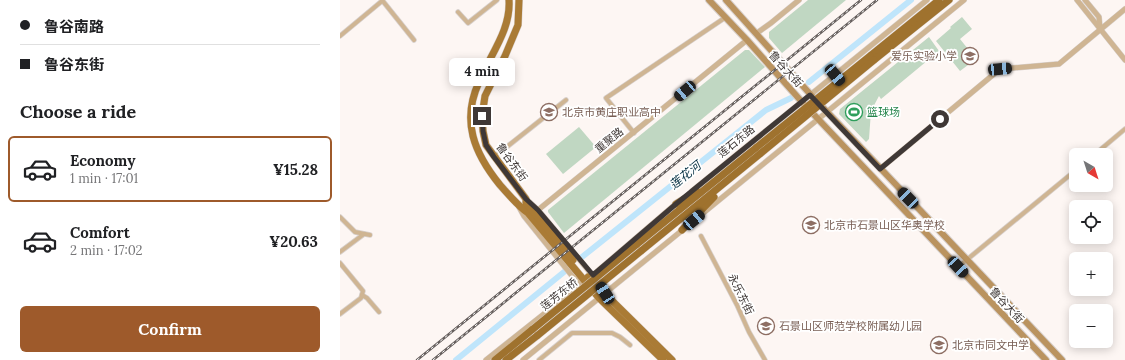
<!DOCTYPE html>
<html lang="en">
<head>
<meta charset="utf-8">
<style>
  body { margin:0; font-family:Lora,"Noto Sans SC",serif; background:#f2f2f2; color:#202124; height:100vh; display:flex; flex-direction:column; font-size:15px; white-space:nowrap }
  * { box-sizing:border-box; margin:0 }
  p { font-size:13px; color:#757577 }
  .icon { flex:none; width:22px; height:22px; fill:none; stroke:currentColor; stroke-width:2; stroke-linecap:round; stroke-linejoin:round }
  .map { position:relative; flex:1; overflow:hidden }
  .panel { display:flex; flex-direction:column; background:#fff; width:340px }
  .panel>* { flex:none }
  .guide { display:grid; align-content:center; height:88px; padding:0 20px; background:#fff }
  .needle { width:26px; rotate:141deg }
  .tools { position:absolute; left:729px; top:148px; display:grid; gap:8px }
  .tools a { display:grid; place-items:center; width:44px; height:44px; border-radius:6px; background:#fff; box-shadow:0 2px 10px #0003; font-size:20px }
  .end { position:absolute; width:18px; height:18px; margin:-9px; border:5px solid #3f3836; background:#fff; box-shadow:0 0 0 2px #fff }
  .from { border-radius:50% }
  .bubble { position:absolute; height:28px; border-radius:6px; background:#fff; box-shadow:0 2px 10px #0003; font-size:13px; font-weight:800; line-height:28px; text-align:center }
  .car { position:absolute; width:12px; height:24px; margin:-12px -6px; border-radius:5px; box-shadow:0 0 3px 1px #0007; background:linear-gradient(#222 24%,#8ab4d8 0 40%,#222 0 76%,#8ab4d8 0 86%,#222 0) }
  .guide b { display:flex; align-items:center; gap:14px; height:38px; font-size:15px }
  .guide b+b { border-top:1px solid #e0e0e0 }
  .guide i { width:10px; height:10px; background:#202124 }
  ul { padding:0; list-style:none }
  li { display:flex; align-items:center; gap:12px; height:66px; margin:0 8px 6px; padding:0 12px; border:2px solid transparent; border-radius:6px }
  li div { flex:1 }
  li b { display:block; font-size:15px }
  li em { font-style:normal; font-weight:800 }
  li.current { border-color:#9e5a2b }
  li>.icon { width:36px; height:36px; stroke-width:1.5 }
  h2 { padding:0 20px; font-size:18px; line-height:48px }
  .primary-button { display:flex; gap:8px; margin-top:auto; padding:8px 20px }
  .primary-button a { flex:1; height:46px; border-radius:6px; background:#9e5a2b; color:#fff; font-size:16px; font-weight:800; line-height:46px; text-align:center }
  main { display:flex; flex:1; min-height:0 }
  .map>svg:first-child { display:block }
</style>
</head>
<body>
<main>
<section class="panel">
<div class="guide">
<b><i class="from"></i>鲁谷南路</b>
<b><i></i>鲁谷东街</b>
</div>
<h2>Choose a ride</h2>
<ul>
<li class="current"><svg class="icon" aria-label="car" viewBox="0 0 24 24"><path d="M5 17H2v-5l4-1 3-4h7l3 4 3 1v5h-3M9 17h6M6 11h13"/><circle cx="7" cy="17" r="2"/><circle cx="17" cy="17" r="2"/></svg><div><b>Economy</b><p>1 min · 17:01</p></div><em>¥15.28</em></li>
<li><svg class="icon" aria-label="car" viewBox="0 0 24 24"><path d="M5 17H2v-5l4-1 3-4h7l3 4 3 1v5h-3M9 17h6M6 11h13"/><circle cx="7" cy="17" r="2"/><circle cx="17" cy="17" r="2"/></svg><div><b>Comfort</b><p>2 min · 17:02</p></div><em>¥20.63</em></li>
</ul>
<div class="primary-button"><a>Confirm</a></div>
</section>
<div class="map">
<svg width="785" height="360" viewBox="0 0 785 360">
  <rect width="100%" height="100%" fill="#fdf6f3"/>
  <g fill="#c0d7c2">
    <path d="M468 0H506L442 53 429 38V32Z"/>
    <path d="M622 17 632 29 620 39 636 59 620 71 596 41 611 28 610 27Z"/>
    <path d="M589 37 599 51 541 99 539 96 531 111 529 139 526 142 499 114 500 109Z"/>
    <path d="M405 50H409L425 67 224 233 208 212V210Z"/>
    <path d="M239 127 256 147 223 174 206 154Z"/>
  </g>
  <g fill="none" stroke-linecap="round" stroke-linejoin="round">
    <g stroke="#bfe5fb" stroke-width="6">
      <path d="M469 82 571 0"/>
      <path d="M242 257 426 110 451 98"/>
      <path d="M116 360 224 272"/>
    </g>
    <g stroke="#d7d0cd" stroke-width="5.5">
      <g id="minor">
        <path d="M42 0 74 40"/>
        <path d="M118 12 128 23 157 0"/>
        <path d="M0 36 42 1"/>
        <path d="M294 133 266 98 386 17"/>
        <path d="M754 155 785 129"/>
        <path d="M154 157 226 100"/>
        <path d="M0 217 15 232 30 235"/>
        <path d="M361 236 397 305 409 332 425 360"/>
        <path d="M0 252 24 234"/>
        <path d="M0 263 23 291 21 298 0 314"/>
        <path d="M618 267 736 170"/>
        <path d="M22 295 27 298 39 312"/>
        <path d="M199 360 232 333H272L280 337 290 345"/>
      </g>
    </g>
    <g stroke="#d7d0cd" stroke-width="6">
      <g id="tertiary">
        <path d="M737 0 785 60"/>
        <path d="M745 0 759 17 760 28"/>
        <path d="M417 33 431 23 459 0"/>
        <path d="M540 169 660 69 719 64 785 9"/>
        <path d="M352 191 587 0"/>
        <path d="M186 199 198 210 254 277"/>
        <path d="M179 207 184 216 233 277 243 287"/>
        <path d="M198 210 407 40"/>
        <path d="M362 214 624 0"/>
        <path d="M146 360 253 275 338 202"/>
        <path d="M183 360 345 228"/>
      </g>
    </g>
    <g stroke="#d7d0cd" stroke-width="8">
      <g id="secondary">
        <path d="M369 0 407 40 462 102 706 360"/>
        <path d="M386 0 471 95 722 360"/>
      </g>
    </g>
    <g stroke="#d7d0cd" stroke-width="8">
      <g id="primary">
        <path d="M169 0C171 30 150 55 139 82 121 121 134 153 160 185 169 195 177 205 188 213L259 298 323 360"/>
        <path d="M179 0 178 25 165 56 145 96 142 116 143 131 146 145 186 199V203L233 260"/>
        <path d="M248 277 332 360"/>
      </g>
    </g>
    <g stroke="#d7d0cd" stroke-width="8">
      <g id="trunk">
        <path d="M530 56 599 0"/>
        <path d="M534 60 609 0"/>
        <path d="M336 204 357 191"/>
        <path d="M342 230 374 197"/>
        <path d="M296 245 417 147"/>
        <path d="M301 251 421 153"/>
        <path d="M155 360 193 329"/>
        <path d="M166 360 198 335"/>
      </g>
    </g>
    <use href="#minor" stroke="#cfb593" stroke-width="4"/>
    <use href="#tertiary" stroke="#cfb593" stroke-width="5"/>
    <use href="#secondary" stroke="#ba935f" stroke-width="6"/>
    <use href="#primary" stroke="#aa7b35" stroke-width="7"/>
    <use href="#trunk" stroke="#9f722e" stroke-width="7"/>
    <g stroke="#665f5d" stroke-width="2.5">
      <g id="rail">
        <path d="M77 360 521 0"/>
        <path d="M93 360 537 0"/>
      </g>
    </g>
    <use href="#rail" stroke="#fff" stroke-width="1" stroke-dasharray="3" stroke-linecap="butt"/>
    <g stroke="#d7d0cd" stroke-width="8" stroke-linecap="butt">
      <g id="trunk-bridge">
        <path d="M417 147 530 56"/>
        <path d="M421 153 534 60"/>
        <path d="M193 329 296 245"/>
        <path d="M198 335 301 251"/>
      </g>
    </g>
    <use href="#trunk-bridge" stroke="#9f722e" stroke-width="7"/>
  </g>
  <g fill="none" stroke-linecap="round" stroke-linejoin="round">
    <path stroke="#3f3836" stroke-width="5" d="M142 116 143 131 146 145 154 157 186 199 198 210 253 275 336 204 470 95 540 169 600 119"/>
  </g>
  <defs>
    <g id="school-ring" transform="scale(0.9)"><circle r="9.5" fill="#fff" stroke="#8d6e63" stroke-width="1.5"/><path d="M0-5L7-2L0 1L-7-2ZM-4 1L0 2.5L4 1V4Q0 6-4 4Z" fill="#8d6e63"/></g>
    <g id="stadium-ring" transform="scale(0.9)"><circle r="9.5" fill="#fff" stroke="#2e9e5b" stroke-width="1.5"/><path d="M0-5a6.5 5 0 1 0 0 10a6.5 5 0 1 0 0-10ZM-3.5-1.8h7v3.6h-7Z" fill="#2e9e5b"/></g>
  </defs>
  <g fill-rule="evenodd">
    <use href="#school-ring" x="630" y="56"/>
    <use href="#school-ring" x="209" y="112"/>
    <use href="#stadium-ring" x="514" y="112"/>
    <use href="#school-ring" x="471" y="225"/>
    <use href="#school-ring" x="426" y="326"/>
    <use href="#school-ring" x="599" y="345"/>
  </g>
  <g text-anchor="middle" dominant-baseline="central" stroke-width="3.5" stroke-linejoin="round" paint-order="stroke">
    <g font-size="11" fill="#785e54" stroke="#fff" text-anchor="start">
      <text x="617" y="56" text-anchor="end">爱乐实验小学</text>
      <text x="222" y="112">北京市黄庄职业高中</text>
      <text x="484" y="225">北京市石景山区华奥学校</text>
      <text x="439" y="326">石景山区师范学校附属幼儿园</text>
      <text x="612" y="345">北京市同文中学</text>
    </g>
    <g font-size="11" fill="#3f3836" stroke="#fff">
      <text transform="translate(446 69) rotate(48)">鲁谷大街</text>
      <text transform="translate(269 140) rotate(-39)">重聚路</text>
      <text transform="translate(396 141) rotate(-39)">莲石东路</text>
      <text transform="translate(172 162) rotate(54)">鲁谷东街</text>
      <text transform="translate(219 294) rotate(-39)">莲芳东桥</text>
      <text transform="translate(401 294) rotate(64)">永乐东街</text>
      <text transform="translate(667 305) rotate(47)">鲁谷大街</text>
    </g>
    <g font-size="11" fill="#27864d" stroke="#fff" text-anchor="start">
      <text x="527" y="112">篮球场</text>
    </g>
    <g font-size="12" font-style="italic" fill="#052f42" stroke="#fff">
      <text transform="translate(345 175) rotate(-39)">莲花河</text>
    </g>
  </g>
</svg>
<div class="tools">
<a><svg class="needle" viewBox="-14 -14 28 28"><path d="M0-13l5 13h-10z" fill="#e53935"/><path d="M0 13l5-13h-10z" fill="#757577"/></svg></a>
<a><svg class="icon" aria-label="locate" viewBox="0 0 24 24"><circle cx="12" cy="12" r="6"/><path d="M12 2v4M12 18v4M2 12h4M18 12h4"/></svg></a>
<a>+</a>
<a>−</a>
</div>
<i class="end from" style="left:600px;top:119px"></i>
<i class="end" style="left:142px;top:116px"></i>
<div class="bubble" style="left:109px;top:58px;width:66px">4 min</div>
<i class="car" style="left:660px;top:69px;rotate:85deg"></i>
<i class="car" style="left:495px;top:75px;rotate:140deg"></i>
<i class="car" style="left:345px;top:91px;rotate:230deg"></i>
<i class="car" style="left:568px;top:198px;rotate:316deg"></i>
<i class="car" style="left:354px;top:220px;rotate:50deg"></i>
<i class="car" style="left:618px;top:267px;rotate:137deg"></i>
<i class="car" style="left:265px;top:293px;rotate:327deg"></i>
</div>
</main>
</body>
</html>
